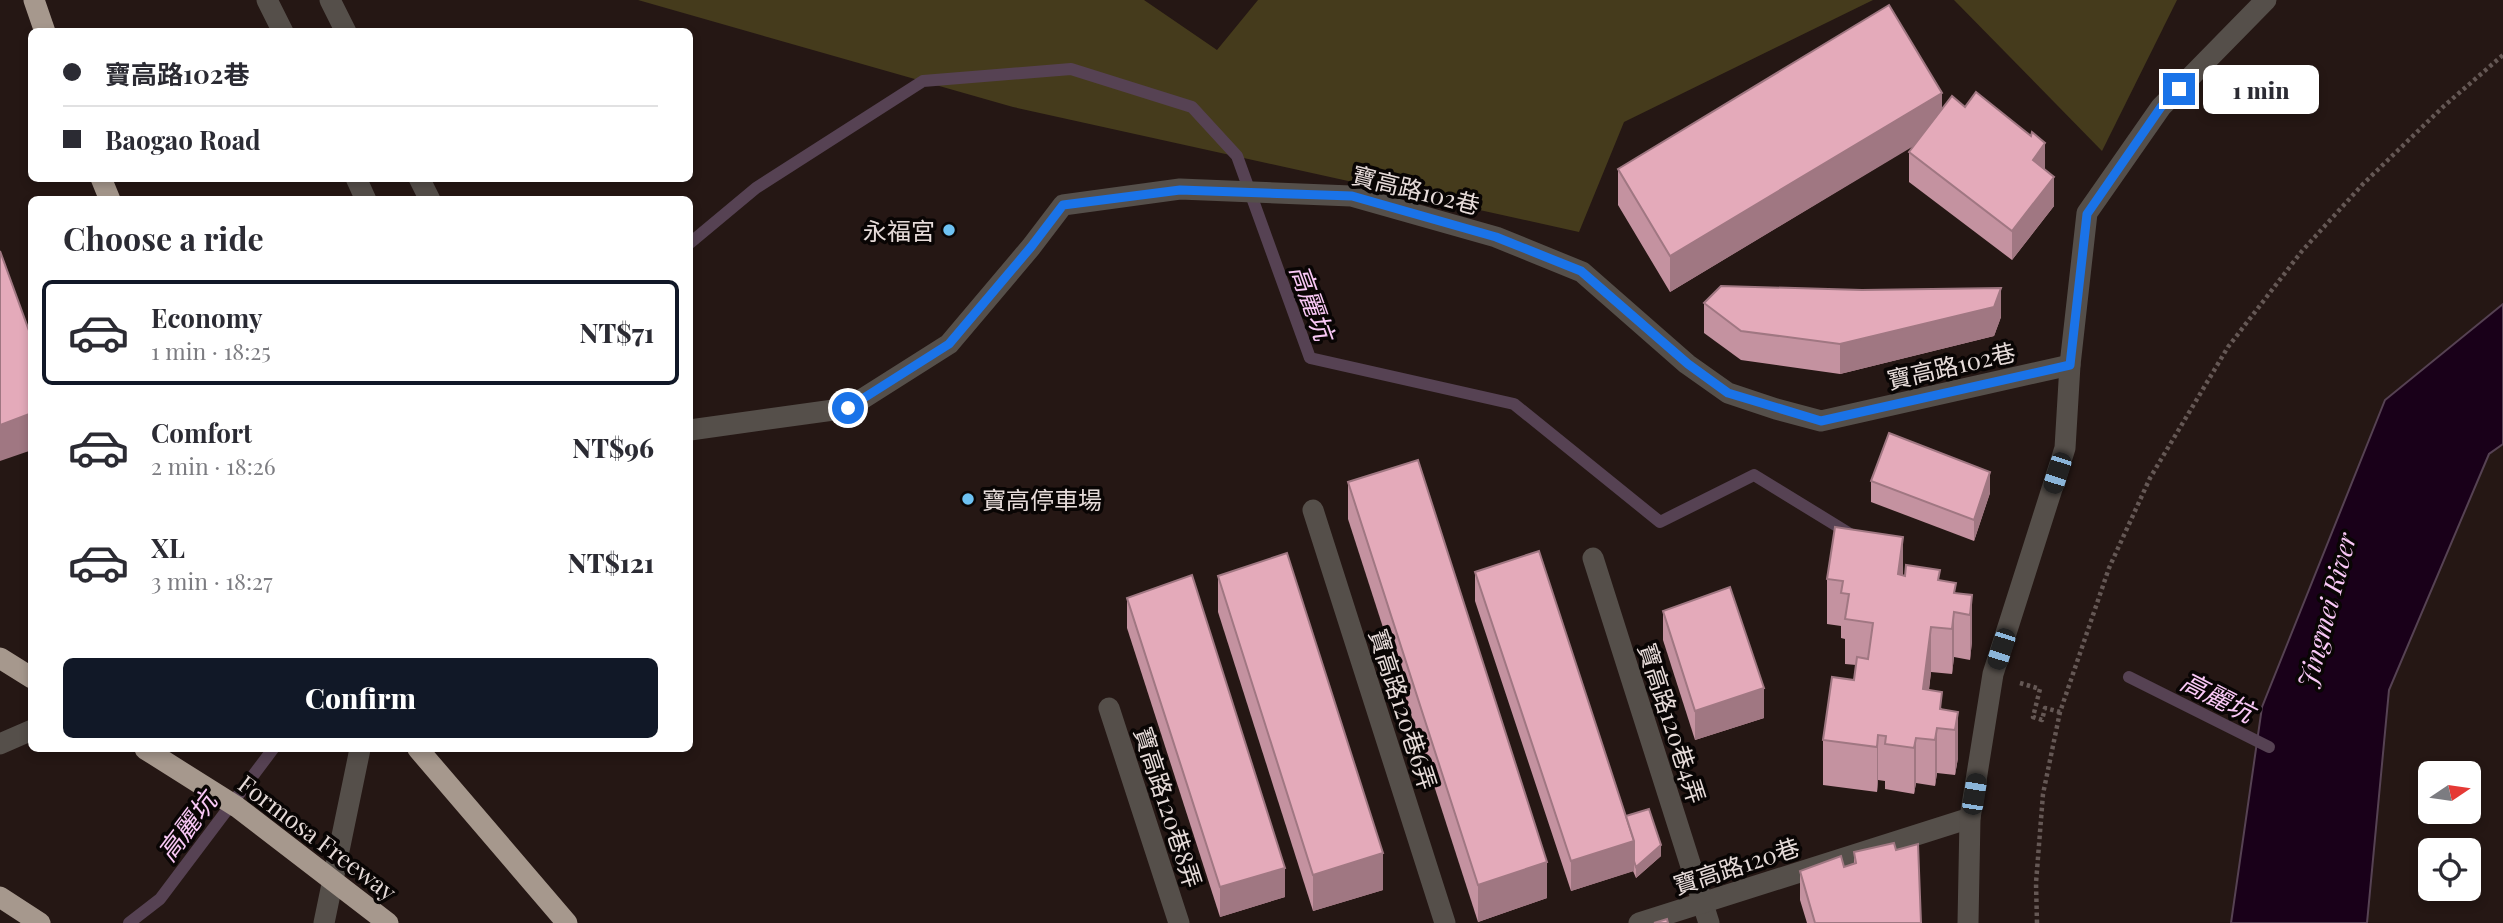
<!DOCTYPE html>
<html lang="en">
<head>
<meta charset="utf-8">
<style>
  body { margin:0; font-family:"Playfair Display","Noto Sans TC",serif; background:#f7f7f7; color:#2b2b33; height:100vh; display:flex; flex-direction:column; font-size:26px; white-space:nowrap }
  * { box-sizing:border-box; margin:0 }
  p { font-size:23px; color:#7c7c81 }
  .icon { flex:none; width:38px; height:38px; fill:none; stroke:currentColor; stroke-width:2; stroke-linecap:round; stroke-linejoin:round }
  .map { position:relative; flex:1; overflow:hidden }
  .side { position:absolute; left:28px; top:196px; width:665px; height:556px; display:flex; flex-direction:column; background:#fff; border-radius:10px; box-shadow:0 4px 10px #0003 }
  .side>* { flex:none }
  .banner { position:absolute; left:28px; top:28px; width:665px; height:154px; border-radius:10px; box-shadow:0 4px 10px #0003; display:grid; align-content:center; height:154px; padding:0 35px; background:#fff }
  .needle { width:46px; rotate:77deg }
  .controls { position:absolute; left:2418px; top:761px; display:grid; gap:14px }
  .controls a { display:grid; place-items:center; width:63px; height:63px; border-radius:10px; background:#fff; box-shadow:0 4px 10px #0003; font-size:35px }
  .end { position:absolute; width:32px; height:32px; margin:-16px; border:9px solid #1a73e8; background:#fff; box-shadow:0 0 0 4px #fff }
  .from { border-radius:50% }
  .bubble { position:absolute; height:49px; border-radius:10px; background:#fff; box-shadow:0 4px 10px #0003; font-size:23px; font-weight:800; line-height:49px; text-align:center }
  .car { position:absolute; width:21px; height:42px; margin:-21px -10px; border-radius:9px; box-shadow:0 0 5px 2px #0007; background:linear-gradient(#222 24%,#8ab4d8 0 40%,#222 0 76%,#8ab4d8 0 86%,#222 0) }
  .banner b { display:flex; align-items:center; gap:24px; height:66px; font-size:26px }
  .banner b+b { border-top:2px solid #e1e1e2 }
  .banner i { width:18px; height:18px; background:#2b2b33 }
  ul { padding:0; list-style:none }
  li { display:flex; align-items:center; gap:21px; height:105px; margin:0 14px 10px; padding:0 21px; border:4px solid transparent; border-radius:10px }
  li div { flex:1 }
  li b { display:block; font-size:26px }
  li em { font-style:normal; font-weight:800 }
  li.on { border-color:#111827 }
  li>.icon { width:63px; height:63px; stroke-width:1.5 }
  h2 { padding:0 35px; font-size:32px; line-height:84px }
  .primary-button { display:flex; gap:14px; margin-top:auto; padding:14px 35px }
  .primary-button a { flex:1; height:80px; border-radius:10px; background:#111827; color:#fff; font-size:28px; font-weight:800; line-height:80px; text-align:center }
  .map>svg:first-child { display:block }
</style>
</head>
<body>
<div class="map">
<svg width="2503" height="923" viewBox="0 0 2503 923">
  <rect width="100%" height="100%" fill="#251714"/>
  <g fill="#453b1c">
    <path d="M638 0H1144L1217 50 1258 0H1873L1624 122 1579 232 1013 107Z"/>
    <path d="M1954 0H2177L2102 151Z"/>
  </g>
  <path fill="#190019" stroke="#564253" stroke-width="2" d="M2503 304V444L2489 454 2389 690 2367 923H2231L2262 707 2385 400Z"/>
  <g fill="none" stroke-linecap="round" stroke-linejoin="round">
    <g stroke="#564253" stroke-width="12">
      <path d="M690 243 756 188 923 81 1071 69 1192 107 1237 156 1310 358 1514 404 1660 522 1754 475 1855 537"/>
      <path d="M2129 677 2269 747"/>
      <path d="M129 923 160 899 273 749"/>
    </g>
    <g stroke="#655855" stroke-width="4.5" stroke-dasharray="3.5 3.5" stroke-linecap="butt">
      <path d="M2020 683 2040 689 2033 717 2042 720 2045 708 2060 712"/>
      <path d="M2037 923 2036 883 2043 794 2060 712 2109 568 2150 478 2228 347 2302 251 2363 184 2444 106 2503 55"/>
    </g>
    <g stroke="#554f4a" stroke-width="21">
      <path d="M267 0 283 32"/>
      <path d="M330 0 346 32"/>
      <path d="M356 178 366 200"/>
      <path d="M419 178 430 200"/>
      <path d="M690 430 848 408 949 344 1031 247 1063 205 1180 189 1351 196 1496 237 1582 272 1687 364 1728 393 1776 409 1821 421 2070 365"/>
      <path d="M1313 510 1445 923"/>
      <path d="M1593 558 1709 923"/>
      <path d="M1109 708 1179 923"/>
      <path d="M0 744 32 730"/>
      <path d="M324 923 360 749"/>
      <path d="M1639 923 1970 818"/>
      <path d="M1968 923 1970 818 1993 674 2065 448 2070 365 2087 213 2161 107 2266 0"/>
    </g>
    <g stroke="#a6988d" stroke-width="21">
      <path d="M34 0 45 32"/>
      <path d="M101 178 110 200"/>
      <path d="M0 658 32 678"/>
      <path d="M418 749 567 923"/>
      <path d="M0 897 40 923"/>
    </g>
    <path stroke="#a6988d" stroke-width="21" d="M145 749 237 807 388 923"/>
  </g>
  <g fill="#c492a0">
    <path d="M1942 110 2045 169 2054 206 2012 260 1909 182V152L1914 145 1670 292 1618 205V169Z"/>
    <path d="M1704 303 2001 317 1994 336 1840 374 1741 360 1704 333Z"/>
    <path d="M1871 481 1990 493 1974 541 1871 502Z"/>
    <path d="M1348 482 1547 898 1478 922 1348 519Z"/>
    <path d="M1475 572 1626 816 1661 856 1636 878 1633 871 1571 891 1475 601Z"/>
    <path d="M1903 575 1940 581 1956 593 1972 595V641L1970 660 1954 657 1952 674 1931 672 1929 690 1942 709 1958 712V758L1955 775 1937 773 1935 786 1916 783 1914 794 1885 789V781L1878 780 1877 792 1823 785V740L1854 680 1856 665 1845 664V639L1841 638V626L1827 624V579Z"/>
    <path d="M1218 576 1383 890 1313 911 1218 612Z"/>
    <path d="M1127 598 1285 897 1220 917 1127 628Z"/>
    <path d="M1663 611 1764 718 1695 740 1663 640Z"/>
    <path d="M1896 850 1921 923H1807L1800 900V871L1844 867 1854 864V852Z"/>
  </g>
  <g fill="#a07782">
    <path d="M1942 93V129L1670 292V256Z"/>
    <path d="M2045 143V172L2033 160Z"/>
    <path d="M2054 177V206L2012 260V231Z"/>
    <path d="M2001 288V317L1994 336 1840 374V344Z"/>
    <path d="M32 413V450L0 461V425Z"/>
    <path d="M1990 472V493L1974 541V520Z"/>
    <path d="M1903 537V583L1898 574Z"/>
    <path d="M1972 595V641L1970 660V615Z"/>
    <path d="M1954 612V657L1952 674V629Z"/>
    <path d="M1931 627V672L1923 734V689Z"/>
    <path d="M1764 688V718L1695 740V711Z"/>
    <path d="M1958 712V758L1955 775V730Z"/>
    <path d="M1937 728V773L1935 786V740Z"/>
    <path d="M1878 735V780L1877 792V747Z"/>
    <path d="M1916 738V783L1914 794V748Z"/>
    <path d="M1634 841V871L1571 891V861Z"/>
    <path d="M1661 845V856L1636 878V867Z"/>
    <path d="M1383 853V890L1313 911V875Z"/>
    <path d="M1547 862V898L1478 922V885Z"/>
    <path d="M1285 868V897L1220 917V887Z"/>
  </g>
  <g fill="#e4aaba" stroke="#a07782" stroke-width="2">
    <path d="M1889 5 1942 93 1670 256 1618 169Z"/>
    <path d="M1976 92 2031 136 2032 132 2045 143 2033 160 2054 177 2012 231 1909 152 1952 96 1965 107Z"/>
    <path d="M0 251 32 339V413L0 425Z"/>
    <path d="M1721 286 1862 290 2001 288 1994 307 1840 344 1741 331 1704 303Z"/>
    <path d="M1889 433 1990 472 1974 520 1871 481Z"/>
    <path d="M1418 460 1547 862 1478 885 1348 482Z"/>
    <path d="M1835 527 1903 537 1898 574 1905 576 1906 565 1940 570 1938 580 1956 583 1954 593 1972 595 1970 615 1954 612 1952 629 1931 627 1923 689 1942 692 1940 709 1958 712 1955 730 1937 728 1935 740 1916 738 1914 748 1885 744 1886 736 1878 735 1877 747 1823 740 1832 677 1854 680 1857 657 1868 659 1873 623 1845 619 1849 594 1841 593 1843 581 1827 579Z"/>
    <path d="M1539 551 1634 841 1571 861 1475 572Z"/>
    <path d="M1287 553 1383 853 1313 875 1218 576Z"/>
    <path d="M1192 575 1285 868 1220 887 1127 598Z"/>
    <path d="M1730 587 1764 688 1695 711 1663 611Z"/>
    <path d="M1649 809 1661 845 1636 867 1634 861V841L1626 816Z"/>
    <path d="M1894 843 1896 850 1918 844 1921 923H1815L1800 871 1841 856 1844 867 1856 863 1854 852Z"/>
    <path d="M1667 919 1668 923H1654Z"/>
  </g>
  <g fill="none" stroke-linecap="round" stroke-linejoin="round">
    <path stroke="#1a73e8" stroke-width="9" d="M848 408 949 344 1031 247 1063 205 1180 190 1352 196 1496 237 1581 271 1688 364 1728 393 1821 421 2070 365 2087 214 2161 107 2179 89"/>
  </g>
  <g fill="#6ec2f3" stroke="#090504" stroke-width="2.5">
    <circle cx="949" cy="230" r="7"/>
    <circle cx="968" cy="499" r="7"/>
  </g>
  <g text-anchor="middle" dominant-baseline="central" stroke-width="7" stroke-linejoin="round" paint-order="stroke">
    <g font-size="24" fill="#e6dbd9" stroke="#090504">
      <text transform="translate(1416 189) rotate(14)">寶高路102巷</text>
      <text transform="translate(1951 365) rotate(-13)">寶高路102巷</text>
      <text transform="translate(1404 709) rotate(72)">寶高路120巷6弄</text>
      <text transform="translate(1673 723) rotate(72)">寶高路120巷4弄</text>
      <text transform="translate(1169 807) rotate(72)">寶高路120巷8弄</text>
      <text transform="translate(318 837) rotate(37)">Formosa Freeway</text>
      <text transform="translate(1736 865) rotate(-18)">寶高路120巷</text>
    </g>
    <g font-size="24" fill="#e6dbd9" stroke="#090504" text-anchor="end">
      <text x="935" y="230">永福宮</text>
      <text x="982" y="499" text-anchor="start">寶高停車場</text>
    </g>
    <g font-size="26" font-style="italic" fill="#f9c8f6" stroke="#090504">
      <text transform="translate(1313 302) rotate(70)">高麗坑</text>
      <text transform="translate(2326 610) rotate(-75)">Jingmei River</text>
      <text transform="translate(2218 696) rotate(27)">高麗坑</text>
      <text transform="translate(186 826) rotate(-53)">高麗坑</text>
    </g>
  </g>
</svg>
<div class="controls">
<a><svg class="needle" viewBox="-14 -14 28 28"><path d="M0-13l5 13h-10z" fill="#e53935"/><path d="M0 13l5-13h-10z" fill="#7c7c81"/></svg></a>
<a><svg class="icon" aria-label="locate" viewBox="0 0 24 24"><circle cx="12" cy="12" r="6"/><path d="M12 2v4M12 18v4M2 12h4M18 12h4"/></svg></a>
</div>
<i class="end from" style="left:848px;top:408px"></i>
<i class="end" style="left:2179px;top:89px"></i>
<div class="bubble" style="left:2203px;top:65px;width:116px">1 min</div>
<i class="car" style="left:2057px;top:473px;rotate:198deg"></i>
<i class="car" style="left:2001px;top:649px;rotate:198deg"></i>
<i class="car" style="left:1974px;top:794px;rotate:9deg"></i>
<div class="banner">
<b><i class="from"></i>寶高路102巷</b>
<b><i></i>Baogao Road</b>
</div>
<section class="side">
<h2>Choose a ride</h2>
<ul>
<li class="on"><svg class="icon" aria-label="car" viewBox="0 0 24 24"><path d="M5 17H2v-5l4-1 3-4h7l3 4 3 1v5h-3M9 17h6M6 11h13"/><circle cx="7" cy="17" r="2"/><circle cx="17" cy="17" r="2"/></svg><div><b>Economy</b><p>1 min · 18:25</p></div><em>NT$71</em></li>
<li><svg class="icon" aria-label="car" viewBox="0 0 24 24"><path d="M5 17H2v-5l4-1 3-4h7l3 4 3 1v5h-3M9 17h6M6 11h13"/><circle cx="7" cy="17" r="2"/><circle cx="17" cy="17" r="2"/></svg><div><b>Comfort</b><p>2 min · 18:26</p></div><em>NT$96</em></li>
<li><svg class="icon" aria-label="car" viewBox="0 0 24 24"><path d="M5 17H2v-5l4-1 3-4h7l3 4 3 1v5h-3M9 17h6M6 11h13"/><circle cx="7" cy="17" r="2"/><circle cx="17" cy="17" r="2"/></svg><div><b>XL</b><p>3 min · 18:27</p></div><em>NT$121</em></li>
</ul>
<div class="primary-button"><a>Confirm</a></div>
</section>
</div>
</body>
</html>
